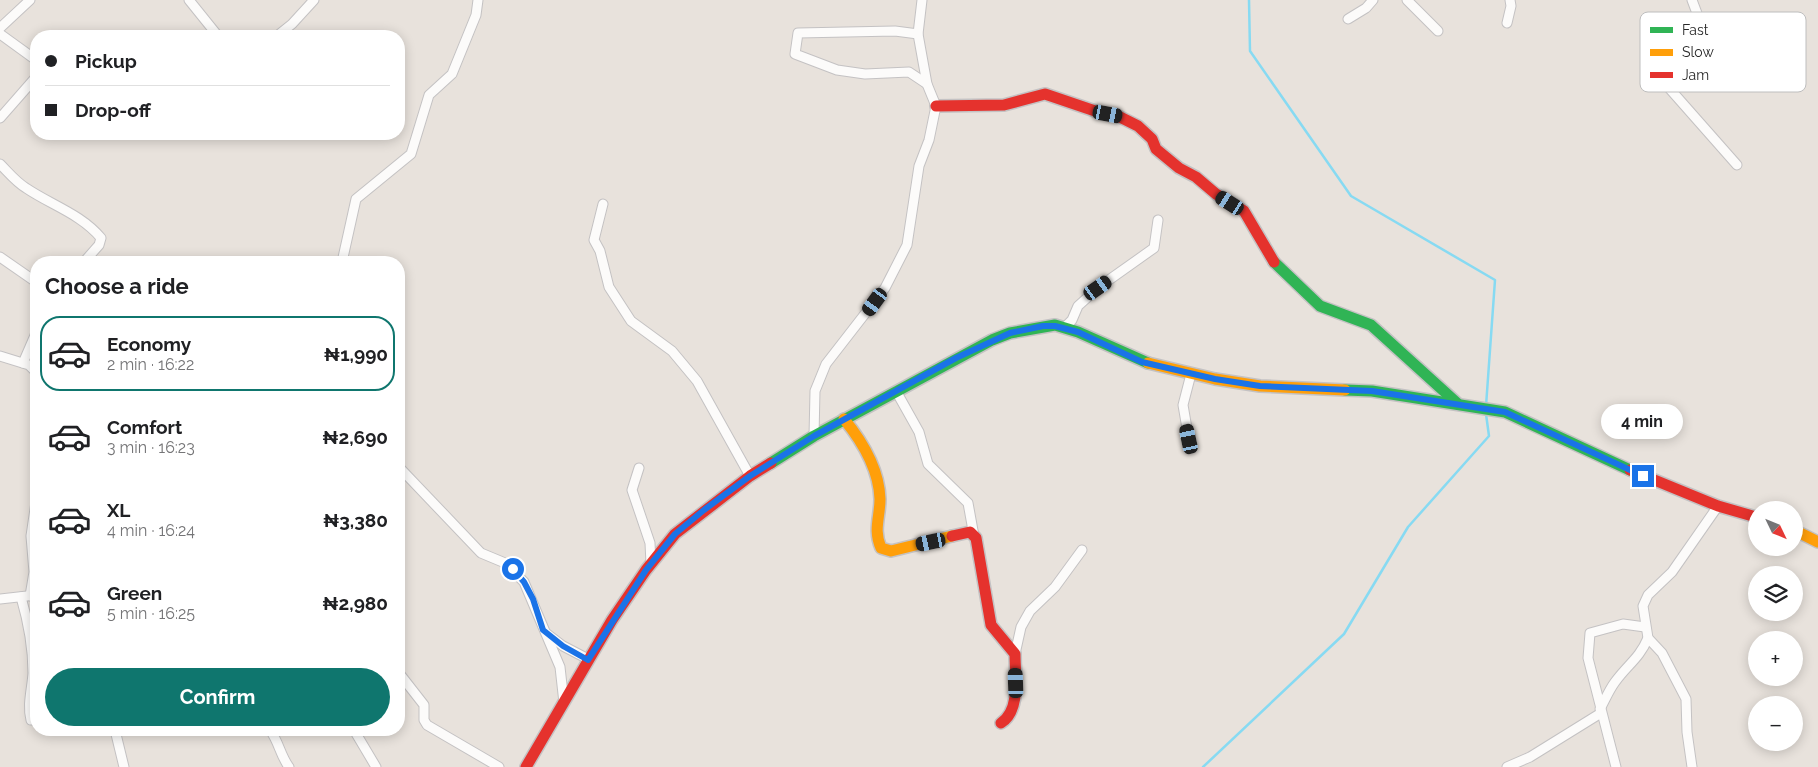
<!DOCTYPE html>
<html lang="en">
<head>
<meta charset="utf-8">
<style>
  body { margin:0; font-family:Raleway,sans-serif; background:#f6f6f6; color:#202124; height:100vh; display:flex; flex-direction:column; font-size:19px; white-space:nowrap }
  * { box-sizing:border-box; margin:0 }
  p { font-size:16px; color:#757577 }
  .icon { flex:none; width:28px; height:28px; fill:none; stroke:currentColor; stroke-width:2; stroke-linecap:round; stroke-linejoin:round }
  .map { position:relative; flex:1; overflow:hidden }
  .panel { position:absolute; left:30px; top:256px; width:375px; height:480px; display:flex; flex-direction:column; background:#fff; border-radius:20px; box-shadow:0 2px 12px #0003 }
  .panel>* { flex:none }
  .banner { position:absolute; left:30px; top:30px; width:375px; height:110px; border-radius:20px; box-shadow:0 2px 12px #0003; display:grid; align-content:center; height:110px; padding:0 15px; background:#fff }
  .needle { width:32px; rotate:133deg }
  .tools { position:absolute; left:1748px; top:501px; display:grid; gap:10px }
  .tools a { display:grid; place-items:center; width:55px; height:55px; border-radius:50%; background:#fff; box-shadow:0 2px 12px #0003; font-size:25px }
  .end { position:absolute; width:22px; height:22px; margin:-11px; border:6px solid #1a73e8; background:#fff; box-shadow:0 0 0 2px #fff }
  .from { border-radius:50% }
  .bubble { position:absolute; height:35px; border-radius:18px; background:#fff; box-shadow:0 2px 12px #0003; font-size:16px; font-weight:700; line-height:35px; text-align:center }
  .car { position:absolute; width:15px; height:30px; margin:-15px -8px; border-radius:6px; box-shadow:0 0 4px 1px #0007; background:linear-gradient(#222 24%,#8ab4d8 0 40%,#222 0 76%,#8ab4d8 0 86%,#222 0) }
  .banner b { display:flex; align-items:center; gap:18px; height:48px; font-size:19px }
  .banner b+b { border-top:1px solid #e0e0e0 }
  .banner i { width:12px; height:12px; background:#202124 }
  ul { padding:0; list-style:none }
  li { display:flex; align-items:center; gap:15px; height:75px; margin:0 10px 8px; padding:0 5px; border:2px solid transparent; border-radius:20px }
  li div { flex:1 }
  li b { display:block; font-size:19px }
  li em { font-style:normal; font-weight:700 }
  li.active { border-color:#0f766e }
  li>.icon { width:45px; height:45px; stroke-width:1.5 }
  h2 { padding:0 15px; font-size:22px; line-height:60px }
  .button { display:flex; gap:10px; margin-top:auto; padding:10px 15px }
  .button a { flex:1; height:58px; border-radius:30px; background:#0f766e; color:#fff; font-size:20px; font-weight:700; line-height:58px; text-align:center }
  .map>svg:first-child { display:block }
</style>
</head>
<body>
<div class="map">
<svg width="1818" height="767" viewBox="0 0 1818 767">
  <rect width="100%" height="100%" fill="#e8e2dc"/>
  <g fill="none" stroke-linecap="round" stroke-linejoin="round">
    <g stroke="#87daf2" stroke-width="2.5">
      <path d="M1249 0 1250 51 1351 196 1495 280 1486 406"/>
      <path d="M1203 767 1344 634 1408 527 1489 436 1486 414"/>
    </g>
    <g stroke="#c4c2c3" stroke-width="11">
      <g id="street">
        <path d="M189 0 218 36"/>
        <path d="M1407 0 1438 31"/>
        <path d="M1692 0 1704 32 1665 68 1662 80 1737 165"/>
        <path d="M1348 19 1366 8 1373 0"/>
        <path d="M1507 23 1511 6 1510 0"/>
        <path d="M0 28 30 0"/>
        <path d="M0 34 36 60"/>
        <path d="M918 34 895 31 798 33 795 54 837 70 865 74 909 72 927 84"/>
        <path d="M277 36 292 24 314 0"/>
        <path d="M0 118 36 77"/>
        <path d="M0 164C8 172 16 182 26 188 51 205 81 214 101 238L99 245 84 262"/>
        <path d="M603 204 594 240 600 251 609 287 631 321 672 351 697 381 750 476"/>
        <path d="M0 257 36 282"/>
        <path d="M342 262 356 199 411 154 429 95 452 74 476 15 478 0"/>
        <path d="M1064 328 1072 320 1078 306 1099 287 1154 248 1158 220"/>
        <path d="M0 356 29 365 36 372"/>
        <path d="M23 363 36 333"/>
        <path d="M896 391 919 432 928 464 968 503 974 536"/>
        <path d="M814 436 815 391 826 364 885 288 907 245 919 166 929 140 936 106 927 84 918 34 922 0"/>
        <path d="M1190 446 1183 405 1191 374"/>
        <path d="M399 467 481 553 505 563 524 582 560 667 564 703"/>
        <path d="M639 468 632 490 650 543 651 564"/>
        <path d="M30 596 34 572 31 536 36 502"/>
        <path d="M21 597C28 621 33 648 33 673 32 689 27 705 31 720H36"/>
        <path d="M0 599 27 596"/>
        <path d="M546 633 563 646 588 659"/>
        <path d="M1015 654 1021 627 1030 611 1055 587 1082 550"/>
        <path d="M399 673 424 705V720L427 725 499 767"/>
        <path d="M1600 709C1605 700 1609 690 1615 682 1628 664 1639 659 1648 638"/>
        <path d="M115 730 124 767"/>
        <path d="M270 730C279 742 280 755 289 767"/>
        <path d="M354 730 376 767"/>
        <path d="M1507 767 1530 757 1601 713"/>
        <path d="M1616 767 1588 658 1590 633 1623 624 1645 627"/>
        <path d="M1692 767 1687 732 1686 699 1662 653 1648 638 1643 606 1648 595 1672 572 1718 506"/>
      </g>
    </g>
    <g stroke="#c4c2c3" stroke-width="14">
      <g id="fast">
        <path d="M1274 262 1320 306 1371 325 1457 403"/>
        <path d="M1345 390 1372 391 1505 412 1630 470"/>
        <path d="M771 463 814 436 992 340 1010 333 1055 325 1078 332 1148 363"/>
      </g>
    </g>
    <g stroke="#c4c2c3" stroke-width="14">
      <g id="slow">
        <path d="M1148 363 1215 379 1260 386 1345 390"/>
        <path d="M844 419C862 441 879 469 880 499 880 517 873 530 881 548L891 551 952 536"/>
        <path d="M1794 530 1818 542"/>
      </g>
    </g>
    <g stroke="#c4c2c3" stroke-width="14">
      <g id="jam">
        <path d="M936 106 1004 105 1045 94 1098 112 1118 116 1138 126 1152 139 1156 149 1179 168 1196 177 1216 194 1244 211 1274 262"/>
        <path d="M1630 470 1718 506 1756 517"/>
        <path d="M952 536 970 532 976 538 991 625 1015 654C1015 676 1021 710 1001 723"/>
        <path d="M526 767 612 620 646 570 675 534 750 476 771 463"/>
      </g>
    </g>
    <use href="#street" stroke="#fcfbfa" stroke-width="9"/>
    <use href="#fast" stroke="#30b455" stroke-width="11"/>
    <use href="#slow" stroke="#ff9f0a" stroke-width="11"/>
    <use href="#jam" stroke="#e5322d" stroke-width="11"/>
  </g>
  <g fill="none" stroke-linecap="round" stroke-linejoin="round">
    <path stroke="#1a73e8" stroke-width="6" d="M513 569 524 582 533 599 543 630 563 646 588 660 646 570 675 534 704 510 750 476 814 436 956 358 1010 333 1043 326H1055L1078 332 1142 362 1215 379 1260 386 1372 391 1505 412 1643 476"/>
  </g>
  <rect x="1640" y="12" width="166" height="80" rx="8" fill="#fff" stroke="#bebebe" stroke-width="1"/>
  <rect x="1650" y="27" width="23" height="6" fill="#30b455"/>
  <rect x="1650" y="49" width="23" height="7" fill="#ff9f0a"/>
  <rect x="1650" y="72" width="23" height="6" fill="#e5322d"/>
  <g font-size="14" fill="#282828">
    <text x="1682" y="35">Fast</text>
    <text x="1682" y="57">Slow</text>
    <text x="1682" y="80">Jam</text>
  </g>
</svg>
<div class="tools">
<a><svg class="needle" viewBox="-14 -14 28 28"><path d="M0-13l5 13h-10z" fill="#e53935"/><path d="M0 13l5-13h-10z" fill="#757577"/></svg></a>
<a><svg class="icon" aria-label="layers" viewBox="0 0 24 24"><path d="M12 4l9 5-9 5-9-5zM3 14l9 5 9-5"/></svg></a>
<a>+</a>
<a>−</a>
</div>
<i class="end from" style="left:513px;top:569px"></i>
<i class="end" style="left:1643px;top:476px"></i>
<div class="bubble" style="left:1601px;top:404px;width:82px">4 min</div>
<i class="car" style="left:1108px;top:114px;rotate:101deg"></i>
<i class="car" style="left:1230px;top:203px;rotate:302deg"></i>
<i class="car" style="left:1098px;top:288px;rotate:55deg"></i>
<i class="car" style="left:875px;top:302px;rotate:216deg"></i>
<i class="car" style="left:1189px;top:439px;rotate:348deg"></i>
<i class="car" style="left:931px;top:542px;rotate:258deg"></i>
<i class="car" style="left:1016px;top:683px;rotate:358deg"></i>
<div class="banner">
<b><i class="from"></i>Pickup</b>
<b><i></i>Drop-off</b>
</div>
<section class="panel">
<h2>Choose a ride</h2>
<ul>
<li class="active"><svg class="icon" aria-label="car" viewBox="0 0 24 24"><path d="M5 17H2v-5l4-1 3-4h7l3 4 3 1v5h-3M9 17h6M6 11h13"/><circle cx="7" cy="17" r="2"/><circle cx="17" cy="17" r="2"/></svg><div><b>Economy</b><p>2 min · 16:22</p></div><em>₦1,990</em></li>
<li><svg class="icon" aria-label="car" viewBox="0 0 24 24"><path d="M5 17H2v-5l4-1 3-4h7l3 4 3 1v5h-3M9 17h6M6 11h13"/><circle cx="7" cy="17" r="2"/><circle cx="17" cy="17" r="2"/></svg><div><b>Comfort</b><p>3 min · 16:23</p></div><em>₦2,690</em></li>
<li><svg class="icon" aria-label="car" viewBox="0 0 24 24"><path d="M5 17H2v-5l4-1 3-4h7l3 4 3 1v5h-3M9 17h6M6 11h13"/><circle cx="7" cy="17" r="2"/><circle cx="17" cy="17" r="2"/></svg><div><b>XL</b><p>4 min · 16:24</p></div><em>₦3,380</em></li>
<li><svg class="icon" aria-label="car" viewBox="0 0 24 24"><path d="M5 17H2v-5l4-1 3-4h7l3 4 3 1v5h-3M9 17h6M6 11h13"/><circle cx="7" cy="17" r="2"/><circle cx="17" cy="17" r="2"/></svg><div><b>Green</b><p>5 min · 16:25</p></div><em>₦2,980</em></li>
</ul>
<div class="button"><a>Confirm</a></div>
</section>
</div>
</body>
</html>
